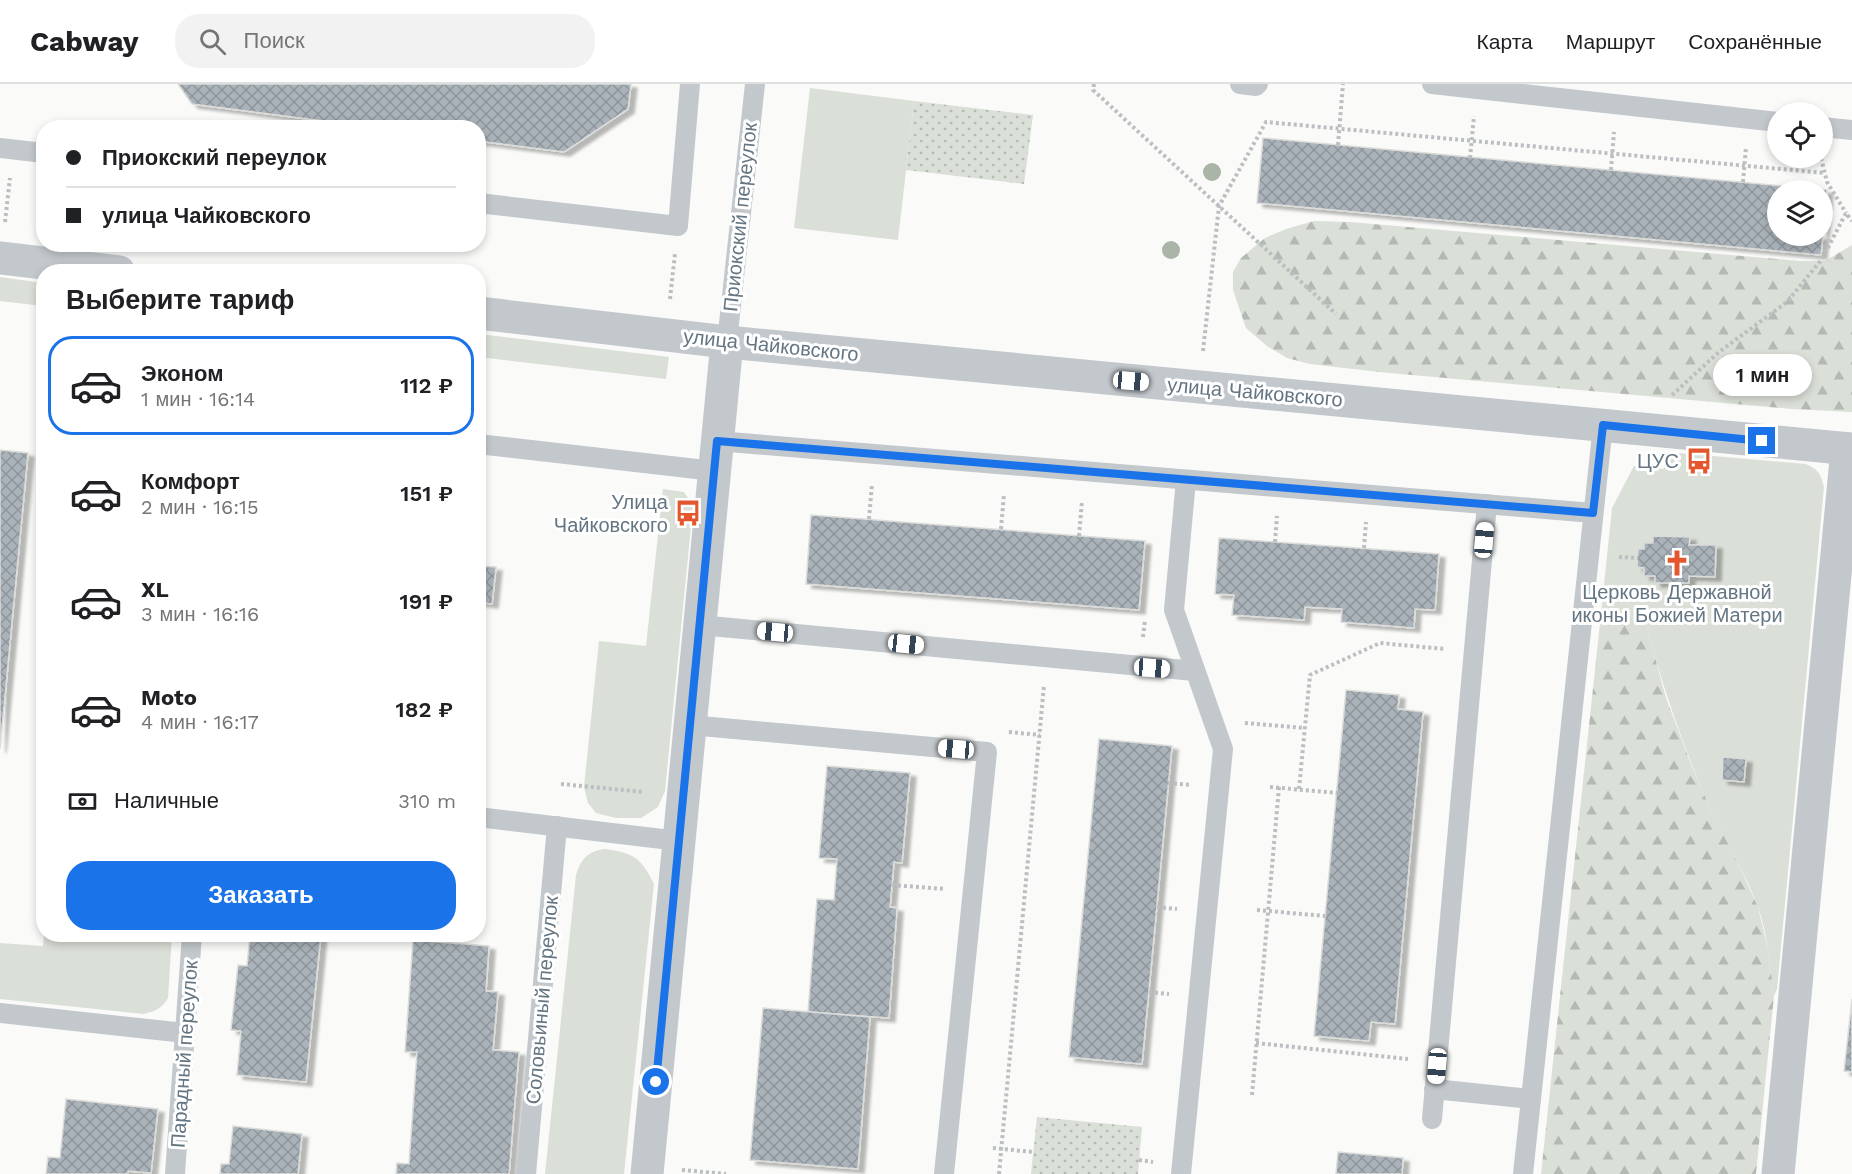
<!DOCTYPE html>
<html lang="ru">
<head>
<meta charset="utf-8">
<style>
  body { margin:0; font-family:"Work Sans",sans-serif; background:#f2f2f2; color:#202124; height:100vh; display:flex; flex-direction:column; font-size:22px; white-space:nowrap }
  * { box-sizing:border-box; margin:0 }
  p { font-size:20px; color:#757577 }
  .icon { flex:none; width:33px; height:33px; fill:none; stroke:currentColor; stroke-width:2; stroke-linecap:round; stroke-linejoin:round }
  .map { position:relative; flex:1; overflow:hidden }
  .details { position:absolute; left:36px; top:180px; width:450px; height:678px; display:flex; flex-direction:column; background:#fff; border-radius:24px; box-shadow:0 3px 9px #0003 }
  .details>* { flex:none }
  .top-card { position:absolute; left:36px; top:36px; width:450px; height:132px; border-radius:24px; box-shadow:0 3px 9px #0003; display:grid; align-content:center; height:132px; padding:0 30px; background:#fff }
  .controls { position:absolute; left:1767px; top:18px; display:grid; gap:12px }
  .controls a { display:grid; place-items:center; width:66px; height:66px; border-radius:50%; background:#fff; box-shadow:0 3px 9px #0003; font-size:30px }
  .end { position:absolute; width:27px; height:27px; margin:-14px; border:8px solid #1a73e8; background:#fff; box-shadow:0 0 0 3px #fff }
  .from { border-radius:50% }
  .bubble { position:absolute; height:42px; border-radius:21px; background:#fff; box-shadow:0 3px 9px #0003; font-size:20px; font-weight:600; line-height:42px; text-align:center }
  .car { position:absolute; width:18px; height:36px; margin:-18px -9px; border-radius:8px; box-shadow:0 0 4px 2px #0007; background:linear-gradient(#fff 24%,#345 0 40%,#fff 0 76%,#345 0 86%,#fff 0) }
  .top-card b { display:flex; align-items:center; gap:21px; height:57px; font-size:22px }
  .top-card b+b { border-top:2px solid #e0e0e0 }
  .top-card i { width:15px; height:15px; background:#202124 }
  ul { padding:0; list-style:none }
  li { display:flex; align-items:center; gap:18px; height:99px; margin:0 12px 9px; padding:0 18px; border:3px solid transparent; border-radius:24px }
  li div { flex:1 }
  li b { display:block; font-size:22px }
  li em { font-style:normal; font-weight:600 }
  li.current { border-color:#1a73e8 }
  li>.icon { width:54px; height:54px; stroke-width:1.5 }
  h2 { padding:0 30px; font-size:27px; line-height:72px }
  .pay { display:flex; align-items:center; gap:15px; height:66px; padding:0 30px; font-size:22px }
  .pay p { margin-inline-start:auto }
  .action { display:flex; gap:12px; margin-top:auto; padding:12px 30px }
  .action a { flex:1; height:69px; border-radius:24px; background:#1a73e8; color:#fff; font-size:24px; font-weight:600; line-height:69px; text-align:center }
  header { display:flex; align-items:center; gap:36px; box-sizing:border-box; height:84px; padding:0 30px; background:#fff; border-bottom:2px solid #e0e0e0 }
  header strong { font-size:28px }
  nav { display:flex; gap:33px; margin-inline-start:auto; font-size:21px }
  .search { width:420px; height:54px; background:#f2f2f2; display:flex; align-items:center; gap:15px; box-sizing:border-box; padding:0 21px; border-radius:24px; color:#757577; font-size:22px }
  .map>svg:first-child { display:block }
</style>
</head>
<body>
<header>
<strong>Cabway</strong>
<div class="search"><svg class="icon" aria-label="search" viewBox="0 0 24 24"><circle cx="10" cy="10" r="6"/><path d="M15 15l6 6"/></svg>Поиск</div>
<nav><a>Карта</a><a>Маршрут</a><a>Сохранённые</a></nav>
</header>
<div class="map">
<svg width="1852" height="1090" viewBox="0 0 1852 1090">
  <defs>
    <pattern id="forest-firs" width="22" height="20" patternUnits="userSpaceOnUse" patternTransform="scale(1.5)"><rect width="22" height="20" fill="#dadfd7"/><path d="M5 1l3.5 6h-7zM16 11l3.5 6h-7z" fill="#b4b9b4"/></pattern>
    <pattern id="park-dots" width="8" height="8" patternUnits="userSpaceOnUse" patternTransform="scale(1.5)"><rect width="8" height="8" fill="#dadfd7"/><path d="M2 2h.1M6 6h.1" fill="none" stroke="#b4b9b4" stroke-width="1.8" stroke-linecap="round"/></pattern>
    <pattern id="building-cross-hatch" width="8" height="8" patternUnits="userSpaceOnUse" patternTransform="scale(1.5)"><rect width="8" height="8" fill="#aab3b9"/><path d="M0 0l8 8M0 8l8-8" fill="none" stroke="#8e969c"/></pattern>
    <filter id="shadow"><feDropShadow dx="6" dy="4" stdDeviation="1.5" flood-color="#0004"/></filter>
  </defs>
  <rect width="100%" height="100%" fill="#fafaf8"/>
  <g fill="#dadfd7">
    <path d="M810 4 914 17 898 156 794 144Z"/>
    <path d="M0 193 43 199V222L0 217Z"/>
    <path d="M479 250 669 273 666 295 479 273Z"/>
    <path d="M1666 368 1806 380C1818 385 1821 390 1824 403L1777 905 1774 912C1770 883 1768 851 1758 823 1745 787 1723 755 1708 720 1683 661 1662 602 1646 540L1610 530 1600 539 1612 424 1634 382 1664 385Z"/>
    <path d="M663 405 684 408 693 422 665 707 658 723 641 734H616L596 729 588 719 584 703 599 557 646 562Z"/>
    <path d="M605 765C634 769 641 774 654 800L624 1090H545L576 791C581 775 588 767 605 765Z"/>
    <path d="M44 851H172L168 914C162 924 156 927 144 930L0 915V859L43 862Z"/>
  </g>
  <g fill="url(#forest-firs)">
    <path d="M1314 137 1350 138 1800 177H1825L1852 161V328L1792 325 1379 288 1310 280 1287 274 1267 262 1246 244 1233 206V188L1241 174 1265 154 1286 145Z"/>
    <path d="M1624 527 1637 530 1646 540 1666 614 1691 680 1712 729 1737 777 1758 823 1768 865 1774 912 1756 1090H1541L1600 539 1610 530Z"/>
  </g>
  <g fill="url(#park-dots)">
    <path d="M914 17 1033 31 1024 100 906 86Z"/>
    <path d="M1037 1033 1142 1043 1138 1090H1031Z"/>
  </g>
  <g fill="url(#building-cross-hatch)" stroke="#dcdcda" stroke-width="1.5" fill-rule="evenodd" filter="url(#shadow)">
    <path d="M178 0H631L628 25 564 68 478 57V44H378L192 20Z"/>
    <path d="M1263 54 1827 106 1821 171 1257 119ZM1778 106H1822V152H1778Z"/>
    <path d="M0 366 28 369 0 665Z"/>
    <path d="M811 431 1145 457 1139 526 806 500Z"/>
    <path d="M1653 452 1690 453 1689 461H1716L1715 493 1689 492V499H1655V492H1644V484L1637 483 1638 465H1644V459H1653Z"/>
    <path d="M1219 454 1439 470 1435 526 1415 525 1414 544 1341 538 1342 525 1305 523 1304 536 1232 531 1234 511 1215 510Z"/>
    <path d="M478 482 496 483 492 520 478 518Z"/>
    <path d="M1346 606 1399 611 1398 625 1423 628 1395 940 1371 938 1369 957 1314 952Z"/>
    <path d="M1099 655 1172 662 1142 980 1069 973Z"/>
    <path d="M1723 673 1746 675 1744 698 1722 696Z"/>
    <path d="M827 682 910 689 902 779 894 778 890 823 897 824 889 934 808 928 817 815 834 816 837 775 819 774Z"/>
    <path d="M250 850H321L306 998 237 991 241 947 231 946 238 881 247 882Z"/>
    <path d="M413 856 489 862 486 907 498 908 493 966 519 968 509 1090H396L397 1079 409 1080 417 968H405Z"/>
    <path d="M1852 915V988L1844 987Z"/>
    <path d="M763 924 870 933 858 1085 750 1076Z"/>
    <path d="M66 1015 158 1025 151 1089 128 1087V1090H46L48 1073 60 1074Z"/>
    <path d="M233 1042 302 1050 298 1090H220L221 1080H229Z"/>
    <path d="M1338 1068 1403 1074 1402 1090H1336Z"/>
  </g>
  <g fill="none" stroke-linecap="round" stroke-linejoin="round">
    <g stroke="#bbbfc2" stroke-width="4" stroke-dasharray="3 3" stroke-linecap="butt">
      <path d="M1094 0 1093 6 1336 230"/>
      <path d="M374 44V43"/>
      <path d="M1338 61 1343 0"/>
      <path d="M1470 74 1474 32"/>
      <path d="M1821 74 1827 98 1846 129"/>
      <path d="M1611 86 1614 48"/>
      <path d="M1743 98 1746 63"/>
      <path d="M5 138 10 94"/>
      <path d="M670 215 675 170"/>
      <path d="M1203 267 1219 122 1266 38 1825 89"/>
      <path d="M1672 311 1719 268 1787 218 1822 175 1846 129 1852 137"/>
      <path d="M869 435 872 400"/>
      <path d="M1001 445 1004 410"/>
      <path d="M1079 452 1082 417"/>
      <path d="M1275 458 1277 432"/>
      <path d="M1364 464 1366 438"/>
      <path d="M1619 473 1638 474"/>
      <path d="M1143 553 1145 536"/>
      <path d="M1245 639 1304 644"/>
      <path d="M1009 648 1040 651"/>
      <path d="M1168 699 1192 701"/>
      <path d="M561 700 644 708"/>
      <path d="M1270 703 1337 709"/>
      <path d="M1299 705 1310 591 1380 559 1445 565"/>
      <path d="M892 801 945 805"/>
      <path d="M1157 823 1177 825"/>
      <path d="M1257 826 1325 832"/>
      <path d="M1149 908 1169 910"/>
      <path d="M1256 959 1408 975"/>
      <path d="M1252 1011 1279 703"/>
      <path d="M993 1064 1033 1068"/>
      <path d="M1139 1076 1153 1078"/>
      <path d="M682 1086 726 1090"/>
      <path d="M999 1090 1044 601"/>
    </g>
    <g stroke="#c3c8cc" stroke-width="20">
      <path d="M1240 0 1256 2 1258 0"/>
      <path d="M1432 0 1778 38"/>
      <path d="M1822 43 1852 46"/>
      <path d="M0 64 44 69"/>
      <path d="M478 119 678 142 690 0"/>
      <path d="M727 258 755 0"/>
      <path d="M717 357 1593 429"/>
      <path d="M478 360 714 387"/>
      <path d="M699 541 1195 587"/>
      <path d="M690 641 987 668 944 1090"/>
      <path d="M478 733 679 757"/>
      <path d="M0 929 185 949"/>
      <path d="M1434 1005 1531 1015"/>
      <path d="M1432 1035 1487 420"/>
      <path d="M175 1090 192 850"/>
      <path d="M526 1090 557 742"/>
      <path d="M1181 1090 1223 665 1174 526 1186 396"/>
      <path d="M1523 1090 1603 341"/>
    </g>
    <g stroke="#c3c8cc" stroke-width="33">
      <path d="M0 174 119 188"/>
      <path d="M478 229 727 258 1852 365"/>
      <path d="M647 1090 727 258"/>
      <path d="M1778 1090 1847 365"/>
    </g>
  </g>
  <g fill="#aab4a7">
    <circle cx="1212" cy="88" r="9"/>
    <circle cx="1171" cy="166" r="9"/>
  </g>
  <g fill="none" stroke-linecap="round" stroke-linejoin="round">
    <path stroke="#1a73e8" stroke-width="8" d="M656 998 717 357 1593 429 1603 341 1762 357"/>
  </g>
  <defs>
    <g id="bus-bare" transform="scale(2.07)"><path d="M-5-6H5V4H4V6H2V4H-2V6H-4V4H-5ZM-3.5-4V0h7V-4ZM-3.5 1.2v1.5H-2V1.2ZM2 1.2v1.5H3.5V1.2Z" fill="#e4572e" stroke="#fff" stroke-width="2.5" paint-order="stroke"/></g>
    <g id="church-bare" transform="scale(2.07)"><path d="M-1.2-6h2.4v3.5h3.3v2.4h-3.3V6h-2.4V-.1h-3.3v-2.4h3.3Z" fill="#e4572e" stroke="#fff" stroke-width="2.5" paint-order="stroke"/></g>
  </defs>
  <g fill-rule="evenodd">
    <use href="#bus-bare" x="1699" y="377"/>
    <use href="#bus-bare" x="688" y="429"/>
    <use href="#church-bare" x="1677" y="479"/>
  </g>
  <g text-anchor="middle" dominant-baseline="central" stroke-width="6" stroke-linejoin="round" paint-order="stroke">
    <g font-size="20" fill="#657683" stroke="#fff">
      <text transform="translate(740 133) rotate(-84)">Приокский переулок</text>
      <text transform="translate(771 261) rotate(6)">улица Чайковского</text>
      <text transform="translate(1255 308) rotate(5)">улица Чайковского</text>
      <text transform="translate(542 916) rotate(-85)">Соловьиный переулок</text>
      <text transform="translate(184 970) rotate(-86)">Парадный переулок</text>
    </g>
    <g font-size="20" fill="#657683" stroke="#fff" text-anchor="end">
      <text x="1679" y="377">ЦУС</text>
      <text x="668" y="418">Улица<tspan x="668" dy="23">Чайковского</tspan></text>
      <text x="1677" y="508" text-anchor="middle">Церковь Державной<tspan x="1677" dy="23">иконы Божией Матери</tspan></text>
    </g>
  </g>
</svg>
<div class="controls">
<a><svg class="icon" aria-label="locate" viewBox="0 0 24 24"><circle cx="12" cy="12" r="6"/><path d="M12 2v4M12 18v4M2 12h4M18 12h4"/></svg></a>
<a><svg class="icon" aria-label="layers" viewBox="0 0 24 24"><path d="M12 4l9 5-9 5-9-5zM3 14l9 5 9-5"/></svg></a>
</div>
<i class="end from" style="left:656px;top:998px"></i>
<i class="end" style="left:1762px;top:357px"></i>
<div class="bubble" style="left:1713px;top:270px;width:99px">1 мин</div>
<i class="car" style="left:1131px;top:297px;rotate:95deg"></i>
<i class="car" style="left:1484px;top:456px;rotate:5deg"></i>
<i class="car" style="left:775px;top:548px;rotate:275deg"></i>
<i class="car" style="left:906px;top:560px;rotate:96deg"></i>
<i class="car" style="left:1152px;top:584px;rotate:94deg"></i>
<i class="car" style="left:956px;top:665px;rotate:275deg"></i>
<i class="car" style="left:1437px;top:982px;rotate:185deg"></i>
<div class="top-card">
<b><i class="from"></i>Приокский переулок</b>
<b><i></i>улица Чайковского</b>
</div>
<section class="details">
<h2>Выберите тариф</h2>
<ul>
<li class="current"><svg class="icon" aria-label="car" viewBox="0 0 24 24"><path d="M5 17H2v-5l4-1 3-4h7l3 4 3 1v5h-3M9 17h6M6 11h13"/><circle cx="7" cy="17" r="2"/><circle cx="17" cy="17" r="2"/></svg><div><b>Эконом</b><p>1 мин · 16:14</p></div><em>112 ₽</em></li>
<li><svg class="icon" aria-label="car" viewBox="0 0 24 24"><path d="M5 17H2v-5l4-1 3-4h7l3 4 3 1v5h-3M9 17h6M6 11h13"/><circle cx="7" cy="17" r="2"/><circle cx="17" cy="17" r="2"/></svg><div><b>Комфорт</b><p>2 мин · 16:15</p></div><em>151 ₽</em></li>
<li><svg class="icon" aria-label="car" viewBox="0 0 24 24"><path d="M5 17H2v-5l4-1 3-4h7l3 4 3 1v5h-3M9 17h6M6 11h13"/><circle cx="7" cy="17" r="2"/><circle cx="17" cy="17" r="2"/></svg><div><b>XL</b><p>3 мин · 16:16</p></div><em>191 ₽</em></li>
<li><svg class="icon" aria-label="car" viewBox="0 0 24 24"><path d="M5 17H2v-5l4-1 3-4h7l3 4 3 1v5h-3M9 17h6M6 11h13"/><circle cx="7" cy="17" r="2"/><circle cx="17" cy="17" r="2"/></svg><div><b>Moto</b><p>4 мин · 16:17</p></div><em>182 ₽</em></li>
</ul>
<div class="pay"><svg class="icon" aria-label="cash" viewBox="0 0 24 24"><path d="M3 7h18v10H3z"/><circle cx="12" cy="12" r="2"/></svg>Наличные<p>310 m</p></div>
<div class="action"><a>Заказать</a></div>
</section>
</div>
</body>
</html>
